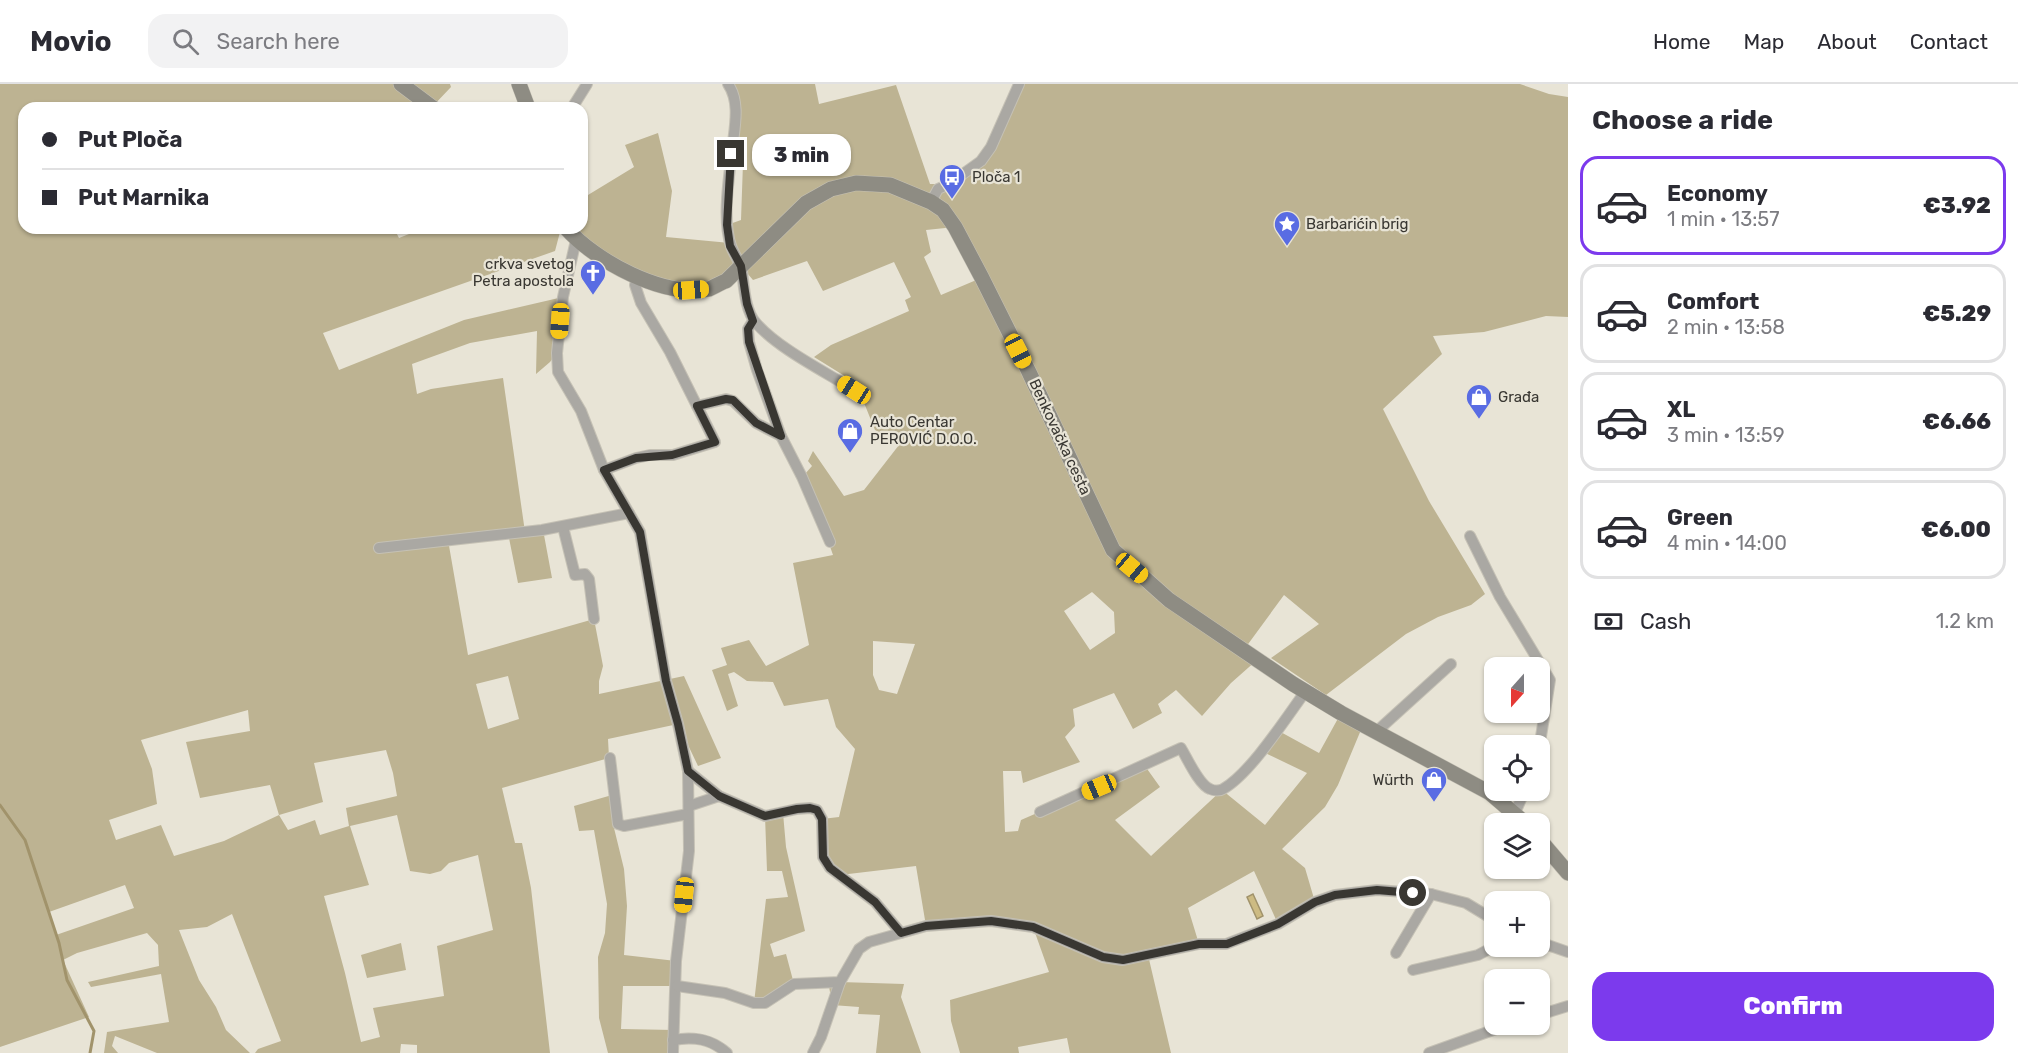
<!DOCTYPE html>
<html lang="en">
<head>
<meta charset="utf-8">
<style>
  body { margin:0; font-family:Rubik,sans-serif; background:#f2f2f3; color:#2b2b33; height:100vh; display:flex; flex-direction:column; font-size:22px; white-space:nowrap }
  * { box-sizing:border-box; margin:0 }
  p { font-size:20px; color:#7c7c81 }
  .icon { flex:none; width:33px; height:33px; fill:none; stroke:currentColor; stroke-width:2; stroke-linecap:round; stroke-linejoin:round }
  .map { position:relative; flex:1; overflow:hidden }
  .side { display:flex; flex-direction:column; background:#fff; width:450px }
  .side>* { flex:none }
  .top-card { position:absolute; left:18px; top:18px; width:570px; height:132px; border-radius:18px; box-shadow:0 2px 4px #0004; display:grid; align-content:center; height:132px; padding:0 24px; background:#fff }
  .needle { width:39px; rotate:201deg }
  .controls { position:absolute; left:1484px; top:573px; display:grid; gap:12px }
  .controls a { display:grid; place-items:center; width:66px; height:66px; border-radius:12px; background:#fff; box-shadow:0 2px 4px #0004; font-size:30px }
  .end { position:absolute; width:27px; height:27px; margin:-14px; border:8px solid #393732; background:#fff; box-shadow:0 0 0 3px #fff }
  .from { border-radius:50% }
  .bubble { position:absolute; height:42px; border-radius:18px; background:#fff; box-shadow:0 2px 4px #0004; font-size:20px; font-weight:800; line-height:42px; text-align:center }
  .car { position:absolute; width:18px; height:36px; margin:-18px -9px; border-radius:8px; box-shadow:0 0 4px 2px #0007; background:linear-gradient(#f5c518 24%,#345 0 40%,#f5c518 0 76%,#345 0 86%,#f5c518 0) }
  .top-card b { display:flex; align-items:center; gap:21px; height:57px; font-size:22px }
  .top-card b+b { border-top:2px solid #e1e1e2 }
  .top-card i { width:15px; height:15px; background:#2b2b33 }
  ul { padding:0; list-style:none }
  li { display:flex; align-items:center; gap:18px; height:99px; margin:0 12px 9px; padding:0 12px; border:3px solid #e1e1e2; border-radius:18px }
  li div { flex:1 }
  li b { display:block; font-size:22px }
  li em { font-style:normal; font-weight:800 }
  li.active { border-color:#7c3aed }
  li>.icon { width:54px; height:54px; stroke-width:1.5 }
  h2 { padding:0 24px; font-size:27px; line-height:72px }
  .pay { display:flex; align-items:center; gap:15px; height:66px; padding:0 24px; font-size:22px }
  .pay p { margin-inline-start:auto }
  .primary-button { display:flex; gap:12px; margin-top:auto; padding:12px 24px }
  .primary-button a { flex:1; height:69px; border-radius:18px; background:#7c3aed; color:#fff; font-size:24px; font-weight:800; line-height:69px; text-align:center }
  header { display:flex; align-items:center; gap:36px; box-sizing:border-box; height:84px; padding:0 30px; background:#fff; border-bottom:2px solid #e1e1e2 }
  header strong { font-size:28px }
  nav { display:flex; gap:33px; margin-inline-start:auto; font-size:21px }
  .search { width:420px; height:54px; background:#f2f2f3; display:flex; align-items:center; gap:15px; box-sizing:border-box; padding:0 21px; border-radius:18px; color:#7c7c81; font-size:22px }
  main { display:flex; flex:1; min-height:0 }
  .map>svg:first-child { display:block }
</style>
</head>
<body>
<header>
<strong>Movio</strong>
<div class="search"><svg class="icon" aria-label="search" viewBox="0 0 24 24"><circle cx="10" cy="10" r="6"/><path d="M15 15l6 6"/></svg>Search here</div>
<nav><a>Home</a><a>Map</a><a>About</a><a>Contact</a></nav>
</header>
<main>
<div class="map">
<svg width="1568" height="969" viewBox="0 0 1568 969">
  <rect width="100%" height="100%" fill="#e8e4d6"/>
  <g fill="#bdb392" fill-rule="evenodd">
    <path d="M0 0H450L451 3 432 23 433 24H24V144H394L399 154 424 144H558L560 148 555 167 323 249 339 286 464 236 563 213 557 269 550 278 536 290 537 247 470 259 412 280 417 310 431 305 503 294 525 448 542 446 544 451 552 494 518 499 508 449 448 456 468 571 594 535 603 582 599 597V610L684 592 721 674 698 682 678 640 608 655 609 674 502 704 515 759H522L531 804 550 969H417V961L401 960 400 969H255L258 965 281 957 232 830 207 843 179 846 199 896 216 923 226 946 250 969H157L115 952 112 962 118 969H104L107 948 169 938 161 890 91 903 88 898 159 882 158 861 147 849 77 869 63 876 89 933 0 963ZM508 592 519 635 488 645 476 600ZM248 626 250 647 186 658 200 714 270 701 279 731 224 757 174 772 161 741 116 756 109 736 157 720 152 685 141 656ZM386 666 393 689 397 712 346 724 349 742 320 751 315 736 288 746 279 731 323 718 314 679ZM397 731 410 787 430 790 441 787 449 779 478 771 493 846 437 862 444 912 373 924 380 953 361 958 345 889 324 812 369 801 350 742ZM125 801 134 824 56 851 49 828Z"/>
    <path d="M733 0H815L819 20 896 1 930 100H949L981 77 1019 0H1520L1549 10 1568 13V233L1546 232 1484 248 1433 252 1442 270 1383 325 1429 417 1485 510 1471 521 1438 533 1406 550 1326 611 1271 574 1319 540 1284 511 1243 567 1257 576 1231 599 1202 632 1176 606 1158 620 1162 629 1133 645 1114 609 1073 625 1075 642 1065 653 1080 678 1023 699 1021 687H1003L1005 748 1018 747 1021 736 1145 682 1160 703 1115 736 1151 772 1222 706 1265 741 1307 689 1261 667 1277 646 1319 669 1341 629 1363 641 1338 701 1325 723 1282 765 1305 784 1315 818 1278 840 1254 787 1188 824 1199 860 1148 871 1171 969H1070L1067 954 1018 963 1019 969H960L951 937 950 916 1049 888 1033 843 991 837 926 842 916 782 840 791 830 784 822 735 839 733 855 665 836 643 828 615 784 622 773 598 747 597 734 588 728 590 738 622 727 627 712 586 727 581 721 564 749 556 766 582 809 561 793 479 833 471 805 390 812 382 808 377 813 367 844 412 864 406 899 361 875 346 856 299 814 273 831 261 909 227 905 216 911 213 894 178 823 207 807 177 753 196 741 182 726 197 674 204 576 156 579 144H582V133L588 111 634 83 625 61 658 49 672 107 666 153 730 159 727 141 741 136 743 79 731 77ZM955 143 981 194 941 211 924 173 931 168 926 146ZM1092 508 1114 528 1115 549 1090 566 1064 527ZM873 557 915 560 897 610 879 606 873 591Z"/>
    <path d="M612 711 614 744 624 785 627 822 624 871 676 877 677 902H623L621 945 674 946 673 969H608L599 934 598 873 605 849 607 820 594 746 579 747 574 722Z"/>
    <path d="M783 729 786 763 805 847 770 860 774 873 786 870 794 900 840 898 904 900 901 913 921 969H876L880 931 858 930 859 923 832 921 829 902 795 903 754 919 766 815 788 813 782 787H767L765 732Z"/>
    <path d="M401 859 406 886 367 894 361 871Z"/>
  </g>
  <path fill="#cdbb83" stroke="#a1936b" stroke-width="1.5" d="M1253 810 1263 832 1257 835 1247 813Z"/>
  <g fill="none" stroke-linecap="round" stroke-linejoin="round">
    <path stroke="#a1936b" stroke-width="3" d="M0 721 25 756 59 859 67 896 94 947 90 969"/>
    <g stroke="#c5c1b5" stroke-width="12">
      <g id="street">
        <path d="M728 0C741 19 734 45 732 67 729 94 722 136 731 162 734 171 740 177 742 187 744 202 745 227 756 239 779 265 824 287 854 306"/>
        <path d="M572 24 587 0"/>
        <path d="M931 118 938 105 949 100 981 77 991 63 1019 0"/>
        <path d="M576 156 563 213 557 269 558 288 581 327 604 386 640 448 666 597 678 640 688 687 689 767 676 877 673 969"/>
        <path d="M637 191 635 201 641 219 670 268 697 322 726 315 733 317 756 339 781 352"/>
        <path d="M753 237 748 245 749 258 757 286 781 352 802 393 830 458"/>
        <path d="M604 386 636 374 650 371H673L715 358 697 322"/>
        <path d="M563 443 575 491 585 490 589 495 594 535"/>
        <path d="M1470 452 1500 513 1550 596 1539 665"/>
        <path d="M379 464 542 446 629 429"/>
        <path d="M1376 648 1451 580"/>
        <path d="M610 674 618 740 624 742 688 730"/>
        <path d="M688 687 719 712 765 732 797 725 810 724 817 726 822 735 823 773 830 784 875 818 901 849"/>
        <path d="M689 722 719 712"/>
        <path d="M1040 728 1181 664C1187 674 1199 701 1210 705 1214 707 1220 707 1223 705 1250 690 1286 634 1305 608"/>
        <path d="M1515 729 1525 706"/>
        <path d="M1539 858 1568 868"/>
        <path d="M1396 869 1431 810"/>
        <path d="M1413 886 1478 871 1495 862"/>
        <path d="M677 902 725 909 754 919H765L794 900 840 898 859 865 869 858 926 842 991 837 1033 843 1103 873 1123 876 1199 860H1226L1278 840 1315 818 1335 811 1377 806 1431 810 1466 819 1494 836"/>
        <path d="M1539 931 1568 922"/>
        <path d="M673 956C694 952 711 955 727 969"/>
        <path d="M813 969 821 953 840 898"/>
        <path d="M1429 969 1510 940"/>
      </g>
    </g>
    <g stroke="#c5c1b5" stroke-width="16">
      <g id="secondary">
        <path d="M401 0 433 24"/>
        <path d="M519 0 528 24"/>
        <path d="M566 144C595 177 663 214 709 205 714 203 720 199 726 197L806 119 831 105 856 99 890 101 931 118 943 126 955 143 982 194 1028 286 1113 466 1169 516 1293 600 1341 629 1490 709 1526 740"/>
        <path d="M1539 755 1568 789"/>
      </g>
    </g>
    <use href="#street" stroke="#aaa8a3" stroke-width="10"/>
    <use href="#secondary" stroke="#8e8c83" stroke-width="15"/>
  </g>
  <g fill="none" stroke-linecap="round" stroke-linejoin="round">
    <path stroke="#393732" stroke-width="8" d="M731 70 727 141 730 162 741 182 747 220 753 237 748 245 749 258 781 352 756 339 733 316 726 315 697 322 715 358 672 371 636 374 604 386 640 448 666 597 678 640 688 687 719 712 765 732 797 725 810 724 817 726 822 735 823 773 830 784 875 818 901 849 926 842 991 837 1033 843 1103 873 1123 876 1199 860H1227L1278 840 1315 818 1335 811 1377 806 1413 809"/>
  </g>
  <defs>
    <g id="bus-pin" transform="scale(1.35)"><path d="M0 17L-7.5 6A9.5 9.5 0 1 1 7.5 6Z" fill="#596ce3" stroke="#e8e4d6"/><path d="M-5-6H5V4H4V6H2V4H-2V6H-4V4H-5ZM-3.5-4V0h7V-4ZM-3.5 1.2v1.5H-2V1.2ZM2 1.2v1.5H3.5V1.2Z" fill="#fff"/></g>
    <g id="sight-pin" transform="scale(1.35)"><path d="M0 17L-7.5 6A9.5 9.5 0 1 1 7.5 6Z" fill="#596ce3" stroke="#e8e4d6"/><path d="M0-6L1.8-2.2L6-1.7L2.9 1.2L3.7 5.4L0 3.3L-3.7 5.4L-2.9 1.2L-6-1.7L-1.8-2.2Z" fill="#fff"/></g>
    <g id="church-pin" transform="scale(1.35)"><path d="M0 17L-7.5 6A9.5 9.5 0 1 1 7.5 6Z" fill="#596ce3" stroke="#e8e4d6"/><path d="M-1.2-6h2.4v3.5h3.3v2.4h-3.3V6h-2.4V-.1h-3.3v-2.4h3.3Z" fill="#fff"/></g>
    <g id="shop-pin" transform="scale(1.35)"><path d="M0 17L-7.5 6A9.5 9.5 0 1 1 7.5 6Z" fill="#596ce3" stroke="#e8e4d6"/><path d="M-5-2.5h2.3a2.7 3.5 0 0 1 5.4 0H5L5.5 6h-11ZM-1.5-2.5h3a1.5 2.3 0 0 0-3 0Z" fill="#fff"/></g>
  </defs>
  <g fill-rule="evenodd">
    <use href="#bus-pin" x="952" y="93"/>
    <use href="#sight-pin" x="1287" y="140"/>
    <use href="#church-pin" x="593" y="189"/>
    <use href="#shop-pin" x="1479" y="313"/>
    <use href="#shop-pin" x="850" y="347"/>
    <use href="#shop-pin" x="1434" y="696"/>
  </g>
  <g text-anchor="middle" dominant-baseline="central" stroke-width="4.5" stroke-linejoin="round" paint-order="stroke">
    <g font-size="15" fill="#393732" stroke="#e8e4d6" text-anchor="start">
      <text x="972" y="93">Ploča 1</text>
      <text x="1306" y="140">Barbarićin brig</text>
      <text x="574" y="180" text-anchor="end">crkva svetog<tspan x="574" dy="17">Petra apostola</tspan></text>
      <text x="1498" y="313">Građa</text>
      <text x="870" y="338">Auto Centar<tspan x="870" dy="17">PEROVIĆ D.O.O.</tspan></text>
      <text x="1414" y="696" text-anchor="end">Würth</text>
    </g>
    <g font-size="15" fill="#393732" stroke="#e8e4d6">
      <text transform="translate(1060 353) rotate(65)">Benkovačka cesta</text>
    </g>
  </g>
</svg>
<div class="controls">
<a><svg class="needle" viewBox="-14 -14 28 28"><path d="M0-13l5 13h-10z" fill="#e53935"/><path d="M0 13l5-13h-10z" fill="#7c7c81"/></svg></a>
<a><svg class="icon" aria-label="locate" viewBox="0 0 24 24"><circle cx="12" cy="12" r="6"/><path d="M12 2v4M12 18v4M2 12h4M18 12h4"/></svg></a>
<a><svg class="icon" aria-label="layers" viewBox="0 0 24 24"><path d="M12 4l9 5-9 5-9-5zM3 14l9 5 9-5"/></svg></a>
<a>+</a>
<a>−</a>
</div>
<i class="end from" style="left:1413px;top:809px"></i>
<i class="end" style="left:731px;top:70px"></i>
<div class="bubble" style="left:752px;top:50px;width:99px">3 min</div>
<i class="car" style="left:691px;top:206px;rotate:86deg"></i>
<i class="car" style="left:560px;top:237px;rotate:184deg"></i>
<i class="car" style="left:1018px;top:267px;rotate:153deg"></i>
<i class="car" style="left:854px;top:306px;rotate:302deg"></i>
<i class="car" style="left:1132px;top:484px;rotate:130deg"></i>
<i class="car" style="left:1099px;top:703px;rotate:247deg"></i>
<i class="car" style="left:684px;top:811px;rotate:186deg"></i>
<div class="top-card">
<b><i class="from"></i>Put Ploča</b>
<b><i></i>Put Marnika</b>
</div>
</div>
<section class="side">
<h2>Choose a ride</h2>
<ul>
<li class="active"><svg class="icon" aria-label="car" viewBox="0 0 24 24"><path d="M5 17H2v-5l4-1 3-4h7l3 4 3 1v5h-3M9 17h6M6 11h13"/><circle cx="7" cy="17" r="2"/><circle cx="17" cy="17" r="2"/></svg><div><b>Economy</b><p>1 min · 13:57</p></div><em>€3.92</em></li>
<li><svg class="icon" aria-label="car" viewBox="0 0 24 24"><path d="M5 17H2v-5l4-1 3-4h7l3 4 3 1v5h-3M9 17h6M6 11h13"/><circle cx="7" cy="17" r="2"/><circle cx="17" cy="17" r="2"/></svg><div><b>Comfort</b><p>2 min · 13:58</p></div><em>€5.29</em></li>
<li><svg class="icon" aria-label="car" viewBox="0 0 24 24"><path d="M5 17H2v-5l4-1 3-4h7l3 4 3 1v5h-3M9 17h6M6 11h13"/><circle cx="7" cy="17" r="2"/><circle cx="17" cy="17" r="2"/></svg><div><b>XL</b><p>3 min · 13:59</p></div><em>€6.66</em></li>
<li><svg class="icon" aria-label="car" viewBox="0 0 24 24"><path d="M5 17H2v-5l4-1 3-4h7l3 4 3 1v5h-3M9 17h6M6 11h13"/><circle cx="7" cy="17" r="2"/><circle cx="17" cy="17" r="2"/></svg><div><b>Green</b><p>4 min · 14:00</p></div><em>€6.00</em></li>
</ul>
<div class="pay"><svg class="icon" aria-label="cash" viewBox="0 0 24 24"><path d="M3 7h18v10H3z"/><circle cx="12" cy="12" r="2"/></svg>Cash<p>1.2 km</p></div>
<div class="primary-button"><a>Confirm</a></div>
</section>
</main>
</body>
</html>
